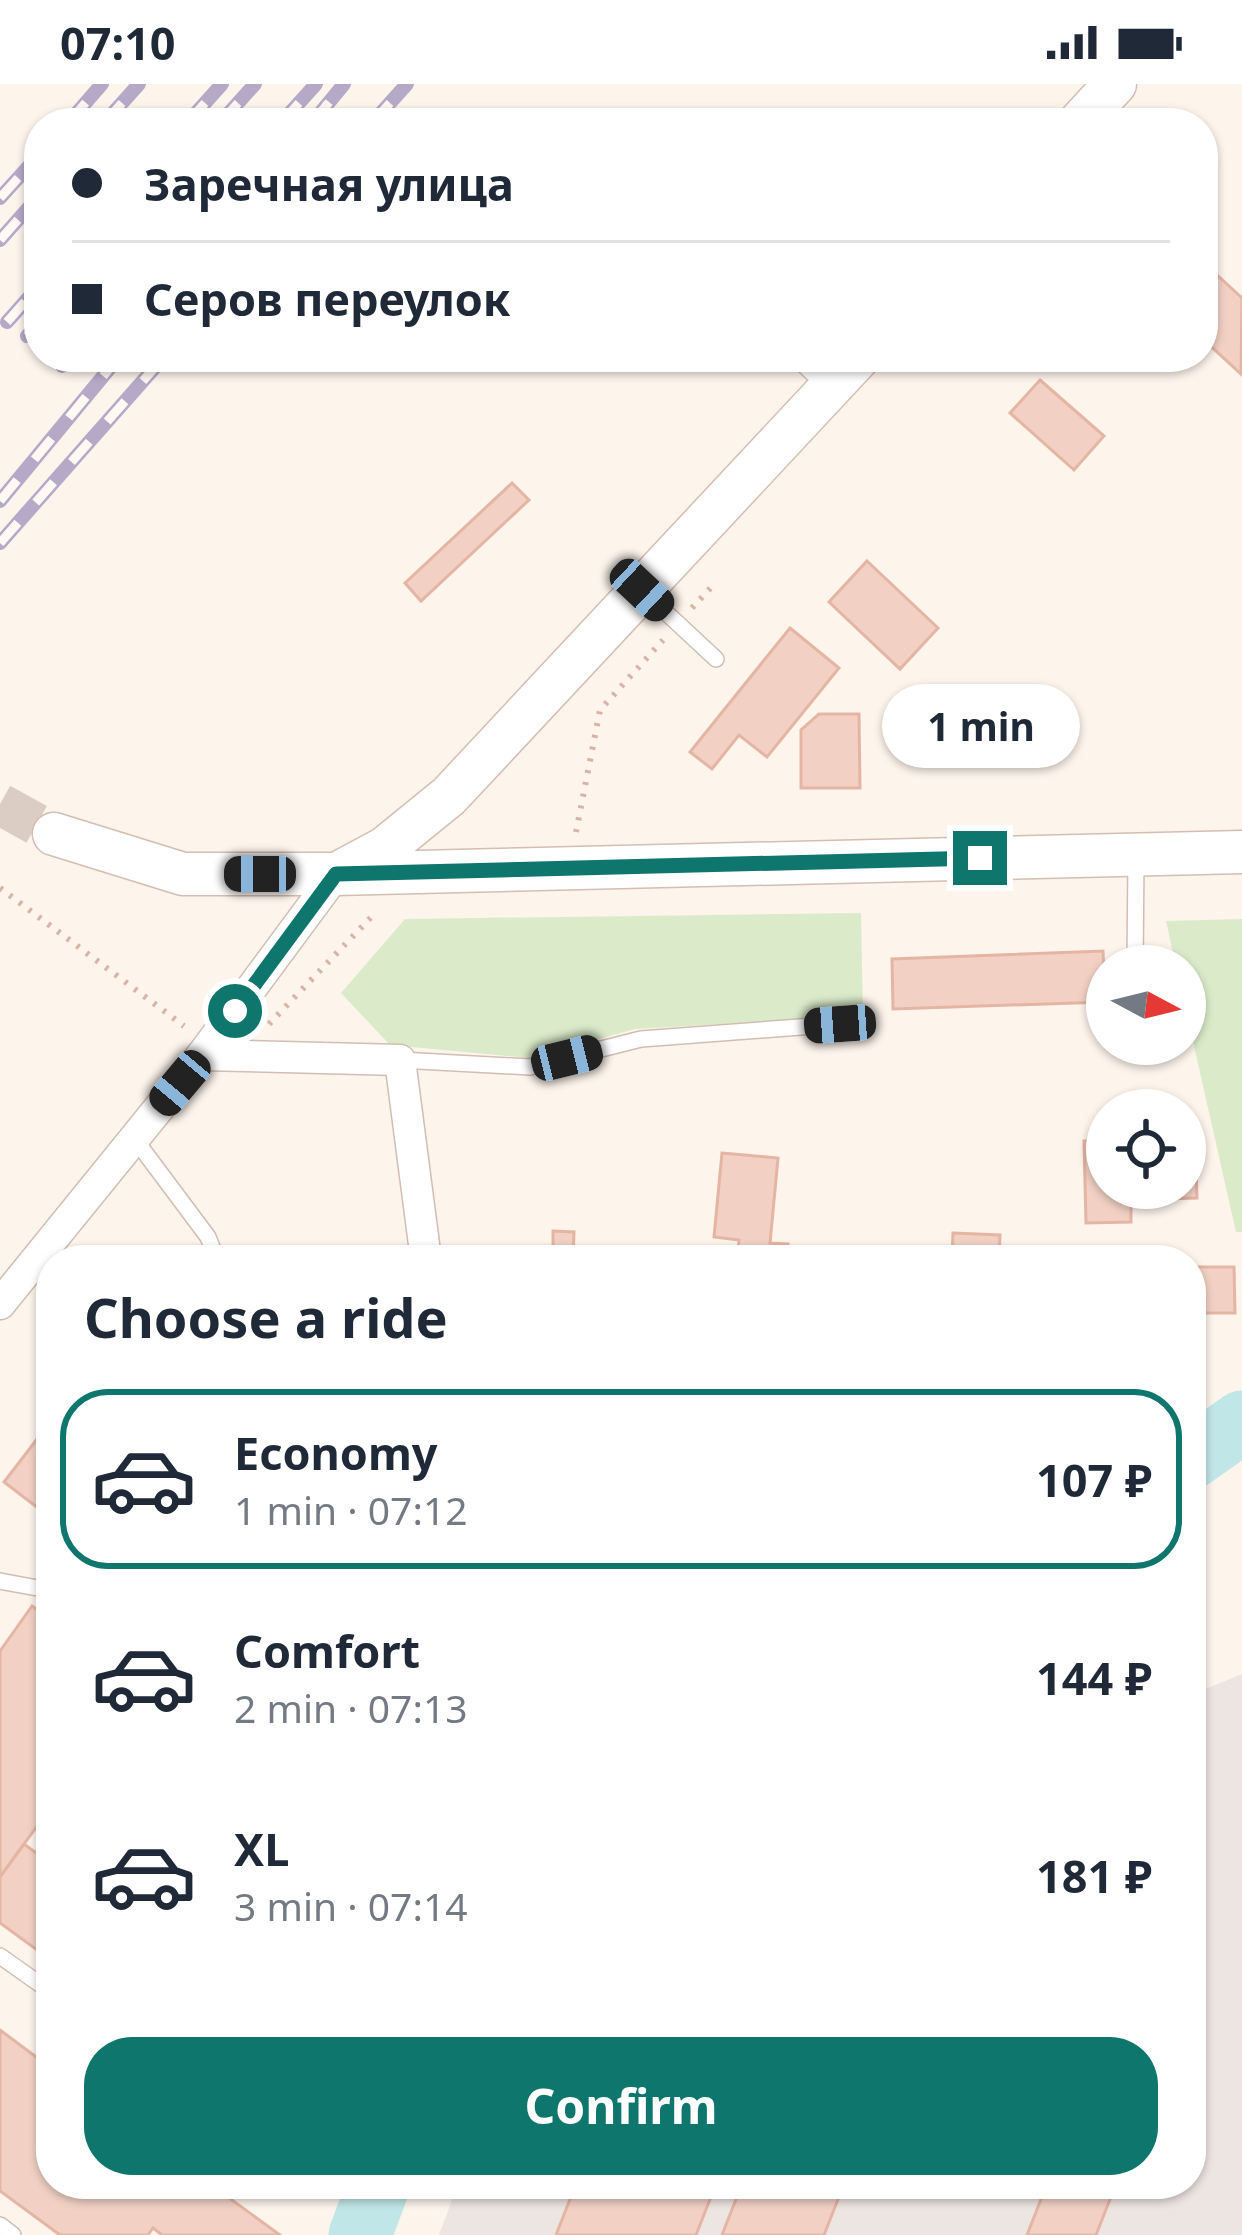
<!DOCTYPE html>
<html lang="en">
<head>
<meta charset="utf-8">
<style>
  body { margin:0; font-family:"Noto Sans",sans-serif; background:#f6f6f7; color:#1f2937; height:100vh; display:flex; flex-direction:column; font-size:45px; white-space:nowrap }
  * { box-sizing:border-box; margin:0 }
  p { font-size:39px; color:#747a83 }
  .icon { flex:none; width:66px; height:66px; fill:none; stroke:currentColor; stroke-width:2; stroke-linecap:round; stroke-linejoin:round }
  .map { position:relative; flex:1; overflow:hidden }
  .details { position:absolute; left:36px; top:1161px; width:1170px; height:954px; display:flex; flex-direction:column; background:#fff; border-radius:48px; box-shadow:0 3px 9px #0004 }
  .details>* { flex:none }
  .top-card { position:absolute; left:24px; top:24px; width:1194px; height:264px; border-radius:48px; box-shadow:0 3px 9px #0004; display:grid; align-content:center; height:264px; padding:0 48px; background:#fff }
  .needle { width:78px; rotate:97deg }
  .controls { position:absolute; left:1086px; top:861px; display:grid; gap:24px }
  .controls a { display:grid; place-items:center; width:120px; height:120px; border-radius:50%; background:#fff; box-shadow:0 3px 9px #0004; font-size:60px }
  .end { position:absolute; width:54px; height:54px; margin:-27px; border:15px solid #0f766e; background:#fff; box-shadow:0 0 0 6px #fff }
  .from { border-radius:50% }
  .bubble { position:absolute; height:84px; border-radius:42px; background:#fff; box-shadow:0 3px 9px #0004; font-size:39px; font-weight:700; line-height:84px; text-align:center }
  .car { position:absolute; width:36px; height:72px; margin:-36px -18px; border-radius:15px; box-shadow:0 0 9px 3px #0007; background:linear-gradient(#222 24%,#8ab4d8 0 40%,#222 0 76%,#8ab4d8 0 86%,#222 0) }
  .top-card b { display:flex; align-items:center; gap:42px; height:114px; font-size:45px }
  .top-card b+b { border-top:3px solid #e0e1e3 }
  .top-card i { width:30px; height:30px; background:#1f2937 }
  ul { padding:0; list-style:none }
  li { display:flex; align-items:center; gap:36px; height:180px; margin:0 24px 18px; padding:0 24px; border:6px solid transparent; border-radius:48px }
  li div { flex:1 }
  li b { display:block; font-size:45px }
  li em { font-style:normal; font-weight:700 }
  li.selected { border-color:#0f766e }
  li>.icon { width:108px; height:108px; stroke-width:1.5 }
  h2 { padding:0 48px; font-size:54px; line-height:144px }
  .primary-button { display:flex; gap:24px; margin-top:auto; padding:24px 48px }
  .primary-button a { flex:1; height:138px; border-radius:48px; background:#0f766e; color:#fff; font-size:48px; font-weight:700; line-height:138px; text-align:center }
  .status { display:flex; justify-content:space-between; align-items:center; height:84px; padding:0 60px; background:#fff; direction:ltr }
  .status svg { height:33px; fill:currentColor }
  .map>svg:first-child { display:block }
</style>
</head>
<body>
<div class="status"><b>07:10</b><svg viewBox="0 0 49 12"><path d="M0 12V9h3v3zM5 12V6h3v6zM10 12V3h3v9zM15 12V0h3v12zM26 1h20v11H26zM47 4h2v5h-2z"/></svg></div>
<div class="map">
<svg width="1242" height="2151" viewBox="0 0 1242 2151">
  <rect width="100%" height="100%" fill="#fdf4ec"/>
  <path fill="#ede5e1" d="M1242 1590V2151H439L458 2100H1191V1611Z"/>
  <g fill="#dbebca">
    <path d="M861 829 863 932 635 945 530 974 390 961 341 909 405 835Z"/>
    <path d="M1242 835V1148H1236L1185 922V882H1176L1166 837Z"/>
  </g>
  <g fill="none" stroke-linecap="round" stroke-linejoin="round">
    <g stroke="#c0e6e7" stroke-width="63">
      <path d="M1191 1374 1242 1338"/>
      <path d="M360 2151 379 2100"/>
    </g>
  </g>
  <g fill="#f2d1c4" stroke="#e5b5a4" stroke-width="3">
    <path d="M1203 178 1242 214 1241 290 1203 255Z"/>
    <path d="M1040 296 1104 352 1074 386 1010 329Z"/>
    <path d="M512 399 529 416 421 517 405 499Z"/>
    <path d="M867 477 938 544 900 585 829 518Z"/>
    <path d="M790 544 839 584 767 673 739 651 712 685 690 668Z"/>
    <path d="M819 630H859L860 704H801V646Z"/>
    <path d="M1103 867 1105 918 893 925 892 875Z"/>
    <path d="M1185 1054H1195L1197 1114 1131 1116V1138L1086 1139 1084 1057H1107V1104H1185Z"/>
    <path d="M722 1069 778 1074 770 1159 788 1160 787 1176H737L739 1156 714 1153Z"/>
    <path d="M553 1147 574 1148 573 1176H553Z"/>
    <path d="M953 1149 1000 1151 999 1176H952Z"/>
    <path d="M192 1164 197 1176H156Z"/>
    <path d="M1191 1183H1234L1235 1229H1191Z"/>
    <path d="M51 1337V1434L4 1398Z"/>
    <path d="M32 1522 51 1536V1723L0 1793V1567Z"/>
    <path d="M24 1760 51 1780V1876L0 1839V1793Z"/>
    <path d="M0 1946 51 1984V2100H210L280 2151H162L153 2144 148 2151H60L0 2107Z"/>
    <path d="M576 2100H716L696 2151H556Z"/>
    <path d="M742 2100H844L824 2151H722Z"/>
    <path d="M1047 2100H1116L1096 2151H1027Z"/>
  </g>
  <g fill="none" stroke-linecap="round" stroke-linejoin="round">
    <path stroke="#dccdc4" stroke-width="42" stroke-dasharray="42 21" stroke-linecap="butt" d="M0 720 54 750"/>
    <g stroke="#d2bdb3" stroke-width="18">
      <g id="lane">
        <path d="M795 273 827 303"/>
        <path d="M644 508 716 575"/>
        <path d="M1135 882 1136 773"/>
        <path d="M400 976 530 983 641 955 840 940"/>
        <path d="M134 1054 208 1153 217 1176"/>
        <path d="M0 1497 43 1505 51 1511"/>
        <path d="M0 1872 51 1908"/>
        <path d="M0 2141 13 2151"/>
      </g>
    </g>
    <g stroke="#d2bdb3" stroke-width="33">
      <g id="street">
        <path d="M202 971 400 976 425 1168 431 1176"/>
        <path d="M0 1220 202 971 336 790"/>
      </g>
    </g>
    <g stroke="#d5bdb1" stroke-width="45">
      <g id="secondary">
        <path d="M1079 39 1115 0"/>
        <path d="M54 750 183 790H336L1242 768"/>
        <path d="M342 787 385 764 449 712 859 273"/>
      </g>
    </g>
    <g stroke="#d8b4a6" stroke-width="6" stroke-dasharray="3 9" stroke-linecap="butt">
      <path d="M692 524 716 498"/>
      <path d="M576 748 600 626 663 556"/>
      <path d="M0 804 184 942"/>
      <path d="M269 940 376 828"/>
    </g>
    <use href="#lane" stroke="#fff" stroke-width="15"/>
    <use href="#street" stroke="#fff" stroke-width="30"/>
    <use href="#secondary" stroke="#fff" stroke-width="42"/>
    <g stroke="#b6a9c8" stroke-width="14">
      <g id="rail">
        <path d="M68 39 102 0"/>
        <path d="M104 39 139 0"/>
        <path d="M187 39 222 0"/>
        <path d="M220 39 255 0"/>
        <path d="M281 39 316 0"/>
        <path d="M312 39 344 0"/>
        <path d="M372 39 407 0"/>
        <path d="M0 114 39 71"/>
        <path d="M0 156 39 112"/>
        <path d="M7 238 39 202"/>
        <path d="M27 252 39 239"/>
        <path d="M62 282 69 273"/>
        <path d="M0 417 119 273"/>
        <path d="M0 459 164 273"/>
      </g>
    </g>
    <use href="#rail" stroke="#fff9f3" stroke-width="9" stroke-dasharray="27" stroke-linecap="butt"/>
  </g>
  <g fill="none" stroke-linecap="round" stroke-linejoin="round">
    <path stroke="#0f766e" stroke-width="15" d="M235 927 336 790 980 774"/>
  </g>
</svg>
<div class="controls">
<a><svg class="needle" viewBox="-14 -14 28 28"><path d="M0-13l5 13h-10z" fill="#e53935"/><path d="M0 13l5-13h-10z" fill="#747a83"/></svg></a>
<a><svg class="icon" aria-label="locate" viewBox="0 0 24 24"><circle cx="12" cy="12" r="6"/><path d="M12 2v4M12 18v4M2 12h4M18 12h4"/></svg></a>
</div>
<i class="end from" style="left:235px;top:927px"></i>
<i class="end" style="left:980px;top:774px"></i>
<div class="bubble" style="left:882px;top:600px;width:198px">1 min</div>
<i class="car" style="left:642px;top:506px;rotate:133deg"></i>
<i class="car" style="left:260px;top:790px;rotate:270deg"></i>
<i class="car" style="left:840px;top:940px;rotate:266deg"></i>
<i class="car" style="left:567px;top:974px;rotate:76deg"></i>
<i class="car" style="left:180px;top:999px;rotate:220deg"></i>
<div class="top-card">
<b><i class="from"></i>Заречная улица</b>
<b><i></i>Серов переулок</b>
</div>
<section class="details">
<h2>Choose a ride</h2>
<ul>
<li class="selected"><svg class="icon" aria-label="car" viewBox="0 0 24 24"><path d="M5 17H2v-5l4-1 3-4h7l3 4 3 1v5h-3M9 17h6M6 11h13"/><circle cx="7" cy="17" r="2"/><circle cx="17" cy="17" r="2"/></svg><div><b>Economy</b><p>1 min · 07:12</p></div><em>107 ₽</em></li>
<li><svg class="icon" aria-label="car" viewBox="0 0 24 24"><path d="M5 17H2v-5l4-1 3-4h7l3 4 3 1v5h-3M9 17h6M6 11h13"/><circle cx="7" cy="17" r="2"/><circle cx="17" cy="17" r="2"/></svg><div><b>Comfort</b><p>2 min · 07:13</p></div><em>144 ₽</em></li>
<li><svg class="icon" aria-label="car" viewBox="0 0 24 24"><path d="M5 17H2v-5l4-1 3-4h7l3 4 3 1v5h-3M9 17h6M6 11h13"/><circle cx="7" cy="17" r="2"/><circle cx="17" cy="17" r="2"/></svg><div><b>XL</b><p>3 min · 07:14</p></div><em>181 ₽</em></li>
</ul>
<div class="primary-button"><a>Confirm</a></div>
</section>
</div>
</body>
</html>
